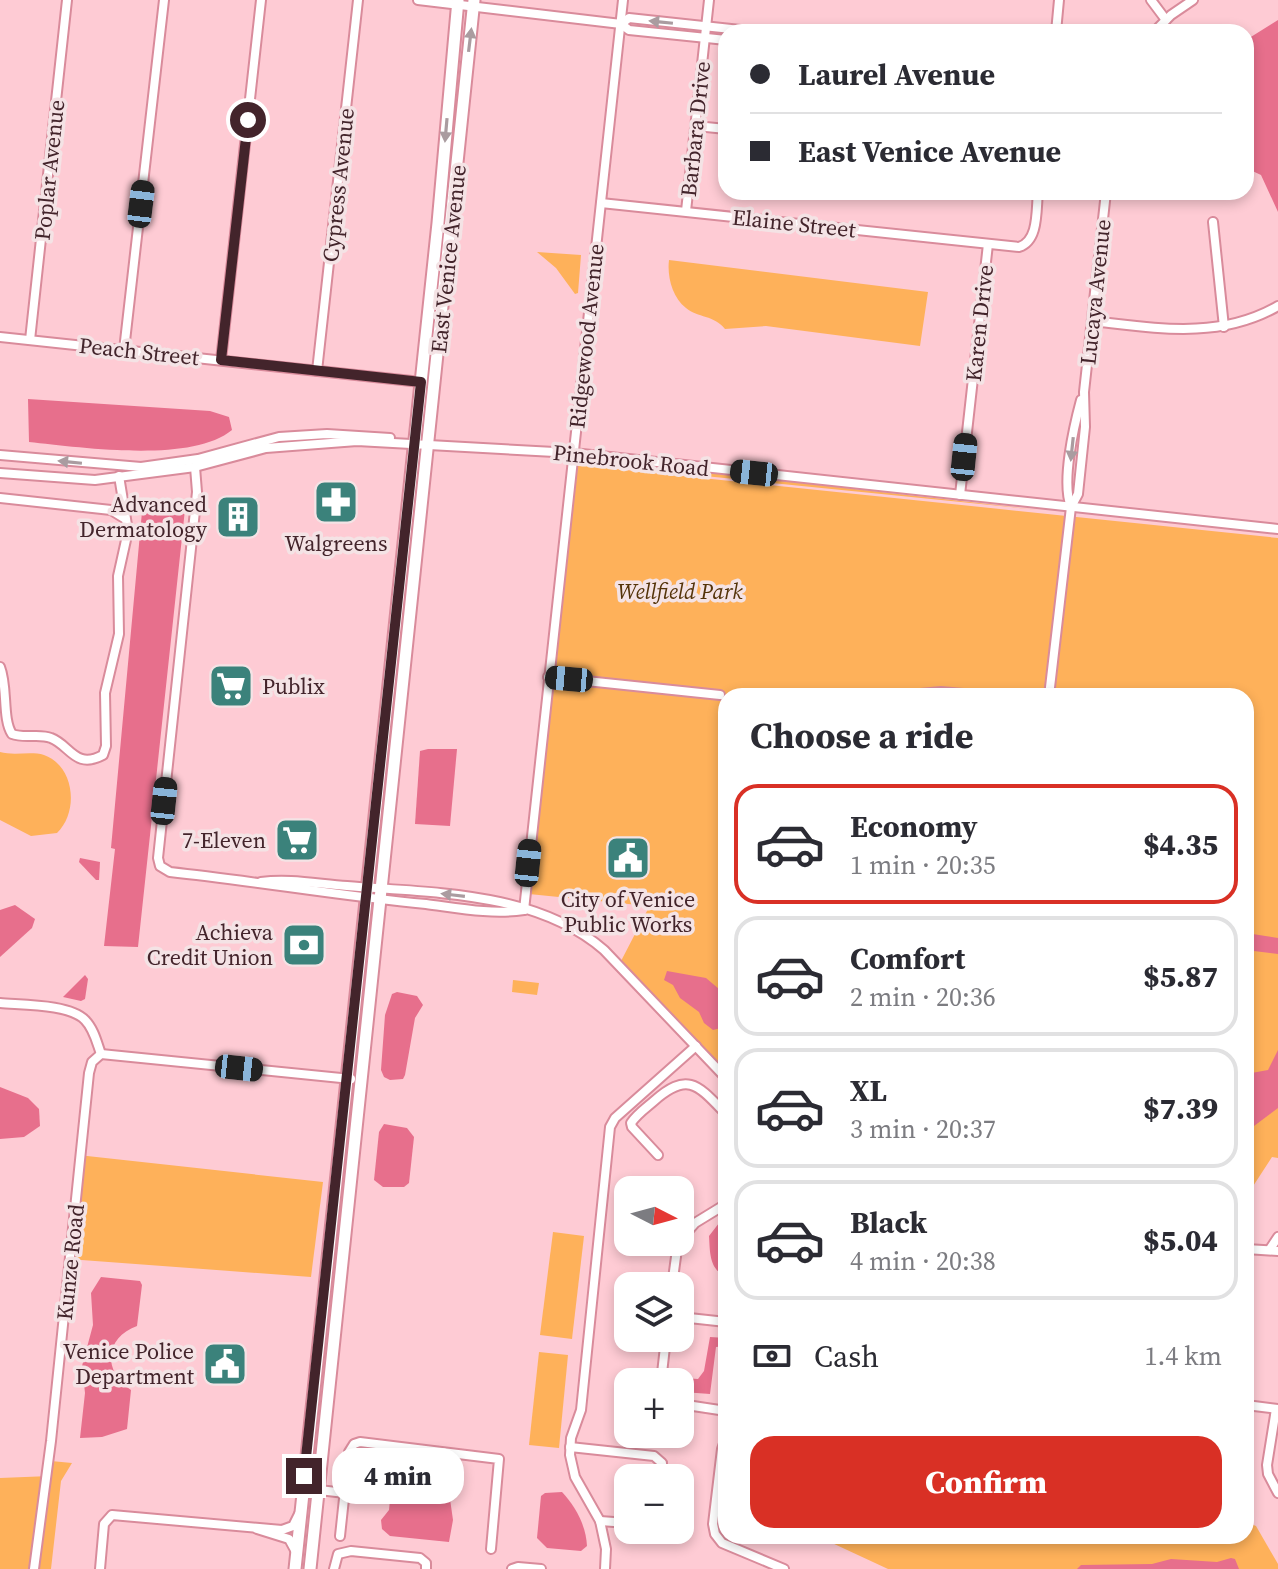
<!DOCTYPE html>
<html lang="en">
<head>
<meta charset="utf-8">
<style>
  body { margin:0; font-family:"Source Serif 4",serif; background:#f2f2f3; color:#2b2b33; height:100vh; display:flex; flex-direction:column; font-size:30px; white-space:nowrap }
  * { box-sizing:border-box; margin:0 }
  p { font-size:26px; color:#7c7c81 }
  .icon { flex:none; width:44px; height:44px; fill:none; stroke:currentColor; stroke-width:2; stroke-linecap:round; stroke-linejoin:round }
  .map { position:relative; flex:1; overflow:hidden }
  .side { position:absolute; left:718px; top:688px; width:536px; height:856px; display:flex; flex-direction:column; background:#fff; border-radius:24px; box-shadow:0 4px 12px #0003 }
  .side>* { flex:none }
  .guide { position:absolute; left:718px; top:24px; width:536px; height:176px; border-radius:24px; box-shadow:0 4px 12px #0003; display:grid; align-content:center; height:176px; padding:0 32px; background:#fff }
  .needle { width:52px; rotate:96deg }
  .controls { position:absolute; left:614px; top:1176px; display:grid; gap:16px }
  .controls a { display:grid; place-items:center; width:80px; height:80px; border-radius:16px; background:#fff; box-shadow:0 4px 12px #0003; font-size:40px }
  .end { position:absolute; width:36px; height:36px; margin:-18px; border:10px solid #43242b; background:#fff; box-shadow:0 0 0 4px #fff }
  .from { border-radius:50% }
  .bubble { position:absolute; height:56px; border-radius:24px; background:#fff; box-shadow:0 4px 12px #0003; font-size:26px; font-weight:800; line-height:56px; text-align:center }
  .car { position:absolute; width:24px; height:48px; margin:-24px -12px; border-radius:10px; box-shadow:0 0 6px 2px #0007; background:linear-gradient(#222 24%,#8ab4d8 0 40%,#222 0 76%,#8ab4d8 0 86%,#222 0) }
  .guide b { display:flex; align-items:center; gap:28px; height:76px; font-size:30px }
  .guide b+b { border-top:2px solid #e1e1e2 }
  .guide i { width:20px; height:20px; background:#2b2b33 }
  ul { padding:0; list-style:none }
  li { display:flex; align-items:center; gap:24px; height:120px; margin:0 16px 12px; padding:0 16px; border:4px solid #e1e1e2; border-radius:24px }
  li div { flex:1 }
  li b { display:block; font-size:30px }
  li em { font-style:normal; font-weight:800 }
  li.current { border-color:#d93025 }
  li>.icon { width:72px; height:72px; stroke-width:1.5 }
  h2 { padding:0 32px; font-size:36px; line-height:96px }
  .pay { display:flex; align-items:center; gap:20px; height:88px; padding:0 32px; font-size:30px }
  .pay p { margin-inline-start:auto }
  .action { display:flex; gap:16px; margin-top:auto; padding:16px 32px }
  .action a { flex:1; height:92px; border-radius:24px; background:#d93025; color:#fff; font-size:32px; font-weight:800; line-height:92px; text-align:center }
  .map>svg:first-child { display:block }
</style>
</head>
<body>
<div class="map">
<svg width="1278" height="1569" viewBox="0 0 1278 1569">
  <rect width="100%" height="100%" fill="#fecbd4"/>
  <g fill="#feb15a">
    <path d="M537 252 581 255 578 293 575 294 556 268Z"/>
    <path d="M669 260 928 292 920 346 766 326 725 329C714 315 698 318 686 308 672 297 667 276 669 260Z"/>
    <path d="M574 457 1039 510 576 463Z"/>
    <path d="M578 465 1278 538V1158L1272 1157 1246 1197V696H726V1073L621 961 648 909 666 911 668 908 529 894Z"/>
    <path d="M0 752C14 756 31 751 44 755 75 766 79 812 57 833L31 836 0 820Z"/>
    <path d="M513 980 539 983 537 995 512 992Z"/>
    <path d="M78 1155 323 1182 311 1277 68 1259Z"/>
    <path d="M553 1232 584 1236 572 1339 540 1335Z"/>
    <path d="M539 1352 568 1355 559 1448 529 1445Z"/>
    <path d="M51 1461 72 1463 61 1481 51 1569H0V1478L50 1476Z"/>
    <path d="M1246 1522 1256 1526 1278 1564V1569H888L817 1536H1246Z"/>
  </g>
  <g fill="#e76f8c">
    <path d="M1278 20V212L1261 175 1246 168V40Z"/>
    <path d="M28 399 210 411 229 417 232 430C191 464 79 447 29 442Z"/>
    <path d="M186 500 138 947 104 946 115 849 111 848 143 501Z"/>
    <path d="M428 749H457L450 826 415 824 420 751Z"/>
    <path d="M80 858 100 862 99 880H96L79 862Z"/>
    <path d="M15 905 35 919 32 928 0 957V910Z"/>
    <path d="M1246 933 1278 938V954L1246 950Z"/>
    <path d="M667 971 706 978 726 995 725 1027 713 1030 704 1023 699 1012 680 998 673 985 664 980Z"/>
    <path d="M85 975 88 979 85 999 81 1001 63 997Z"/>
    <path d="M397 992 417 996 423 1005 415 1018 405 1075 403 1079 390 1080 384 1077 381 1070 385 1015 392 994Z"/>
    <path d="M1278 1050V1108L1254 1126H1248L1246 1123V1074L1268 1070Z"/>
    <path d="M0 1087 28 1098 39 1109 40 1126 24 1137 0 1139Z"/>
    <path d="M384 1124 407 1128 414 1137 409 1183 404 1187H383L374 1180 379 1132Z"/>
    <path d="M726 1214V1276C709 1270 710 1251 709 1236Z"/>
    <path d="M101 1277 140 1281 142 1285 137 1326C104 1338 103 1372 131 1390L127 1429 102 1437 80 1438 85 1393 82 1366 93 1325 91 1293Z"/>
    <path d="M710 1337 726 1338V1346L716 1347 710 1394 683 1392 681 1388 683 1378 698 1379 704 1371Z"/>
    <path d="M398 1485 449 1492 453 1520 449 1542 390 1536 382 1529 381 1520 389 1510 391 1489Z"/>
    <path d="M562 1492C576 1507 586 1526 587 1546L581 1551 547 1548 537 1538 541 1496 545 1493Z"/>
    <path d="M1231 1558 1235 1559 1239 1569H1077L1081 1565 1152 1564 1171 1559 1217 1562Z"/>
  </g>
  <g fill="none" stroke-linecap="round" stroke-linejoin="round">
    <g stroke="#d98b9b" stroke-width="12">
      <g id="minor">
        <path d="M418 0 621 24 629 30 726 40"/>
        <path d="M1151 0 1166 20"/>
        <path d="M621 24 629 18 759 32"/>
        <path d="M1056 32 1059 0"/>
        <path d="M1154 32 1171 15 1193 0"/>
        <path d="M696 126 726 129"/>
        <path d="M601 203 1019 247C1039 241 1036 210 1038 192"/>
        <path d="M686 211 709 0"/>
        <path d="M1213 222 1224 327"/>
        <path d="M1092 321C1156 328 1219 340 1278 306"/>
        <path d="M0 337 421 382"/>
        <path d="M30 340 67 0"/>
        <path d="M124 350 164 0"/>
        <path d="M221 360 261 0"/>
        <path d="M317 371 358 0"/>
        <path d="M0 455 141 467 198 459 279 437 327 434 390 438"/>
        <path d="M195 467 197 492 158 858 160 866 170 872C255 881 340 896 426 904 457 908 492 915 524 910"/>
        <path d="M0 473 95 480 195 467 266 448 357 441 573 453 1278 529"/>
        <path d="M960 495 988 244"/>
        <path d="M0 498 111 510 124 518"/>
        <path d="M1071 507C1061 482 1074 426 1081 400"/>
        <path d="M0 667C8 687 2 719 12 734 25 739 39 733 51 738 70 745 75 770 103 755L106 746 105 693 119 634 118 576 128 531 119 476"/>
        <path d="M548 677 720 695"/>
        <path d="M900 696 941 692 985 696"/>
        <path d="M1049 696 1071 507 1078 494 1085 427 1084 392 1106 192"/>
        <path d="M261 882C289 878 318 884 347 886 431 893 536 891 604 950L726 1078"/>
        <path d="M524 910 623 0"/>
        <path d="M0 1003C22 1005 70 1004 85 1020 94 1029 97 1043 101 1054"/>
        <path d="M101 1054 351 1079"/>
        <path d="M658 1155 632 1127 631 1123C637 1114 646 1108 654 1101 688 1071 698 1085 726 1114"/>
        <path d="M680 1240 695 1223 726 1204"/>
        <path d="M1246 1249 1278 1251"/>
        <path d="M1270 1249 1278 1237"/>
        <path d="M672 1286 678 1242"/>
        <path d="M680 1317 726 1322"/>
        <path d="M661 1382 666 1338"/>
        <path d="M680 1404 726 1411"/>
        <path d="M1246 1405 1278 1409"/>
        <path d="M1276 1409 1267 1465 1268 1474 1278 1493"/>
        <path d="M726 1438 722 1449 713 1524 715 1534 722 1543 784 1569"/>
        <path d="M570 1447 654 1456 662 1463V1478"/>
        <path d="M319 1490 345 1493"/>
        <path d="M600 1521 628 1523"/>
        <path d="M257 1529 289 1539 295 1550"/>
        <path d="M340 1536 349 1452 354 1444 360 1442 499 1459 491 1549"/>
        <path d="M34 1569 51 1441 89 1073 92 1062 101 1054"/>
        <path d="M100 1569 104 1524 112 1515 282 1530 293 1526 299 1514"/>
        <path d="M334 1569 338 1554 351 1551 420 1558 426 1563V1569"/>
        <path d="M512 1569 518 1567 541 1569"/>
        <path d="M605 1569 606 1549 600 1521 575 1477 570 1455 571 1438 581 1410 610 1127 615 1118 696 1046"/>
      </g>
    </g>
    <g stroke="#d98b9b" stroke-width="15">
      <g id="major">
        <path d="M295 1569 438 223 458 0"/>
        <path d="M310 1569 474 0"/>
      </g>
    </g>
    <use href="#minor" stroke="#fff" stroke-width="8"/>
    <use href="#major" stroke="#fff" stroke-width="11"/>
  </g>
  <defs><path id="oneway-solid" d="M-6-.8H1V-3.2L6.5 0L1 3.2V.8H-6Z" transform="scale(2)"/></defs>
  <g fill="#aa9ca0">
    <use href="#oneway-solid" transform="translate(661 22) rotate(-174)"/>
    <use href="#oneway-solid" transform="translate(470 40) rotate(-83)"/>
    <use href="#oneway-solid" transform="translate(446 130) rotate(95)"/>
    <use href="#oneway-solid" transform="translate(1072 449) rotate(96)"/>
    <use href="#oneway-solid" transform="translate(70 462) rotate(-174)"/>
    <use href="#oneway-solid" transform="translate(453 895) rotate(-173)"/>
  </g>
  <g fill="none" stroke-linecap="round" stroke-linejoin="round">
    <path stroke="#43242b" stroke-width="10" d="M248 120 221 360 421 382 304 1476"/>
  </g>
  <defs>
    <g id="pharmacy-square" transform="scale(2.3)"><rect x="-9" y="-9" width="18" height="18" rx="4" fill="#3b827b" stroke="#f4e3e5"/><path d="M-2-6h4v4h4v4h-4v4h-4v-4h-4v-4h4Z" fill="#fff"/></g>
    <g id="building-square" transform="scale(2.3)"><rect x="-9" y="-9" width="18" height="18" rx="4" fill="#3b827b" stroke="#f4e3e5"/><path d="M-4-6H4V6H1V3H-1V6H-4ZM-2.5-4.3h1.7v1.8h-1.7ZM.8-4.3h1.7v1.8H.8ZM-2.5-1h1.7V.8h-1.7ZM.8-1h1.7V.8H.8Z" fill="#fff"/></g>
    <g id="supermarket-square" transform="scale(2.3)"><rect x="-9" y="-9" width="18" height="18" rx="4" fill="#3b827b" stroke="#f4e3e5"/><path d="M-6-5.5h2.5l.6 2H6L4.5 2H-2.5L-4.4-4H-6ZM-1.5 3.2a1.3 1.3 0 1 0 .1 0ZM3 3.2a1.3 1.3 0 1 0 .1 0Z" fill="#fff"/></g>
    <g id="civic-square" transform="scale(2.3)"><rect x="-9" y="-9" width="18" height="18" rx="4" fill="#3b827b" stroke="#f4e3e5"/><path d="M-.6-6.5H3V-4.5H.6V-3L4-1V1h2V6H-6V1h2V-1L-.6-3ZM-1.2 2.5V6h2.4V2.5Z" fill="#fff"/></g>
    <g id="bank-square" transform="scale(2.3)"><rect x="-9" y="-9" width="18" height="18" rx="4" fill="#3b827b" stroke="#f4e3e5"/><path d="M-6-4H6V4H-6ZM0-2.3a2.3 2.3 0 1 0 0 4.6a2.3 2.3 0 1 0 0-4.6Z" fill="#fff"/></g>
  </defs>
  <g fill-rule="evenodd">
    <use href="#pharmacy-square" x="336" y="502"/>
    <use href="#building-square" x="238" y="517"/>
    <use href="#supermarket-square" x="231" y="686"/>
    <use href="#supermarket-square" x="297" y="840"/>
    <use href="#civic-square" x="628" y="858"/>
    <use href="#bank-square" x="304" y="945"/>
    <use href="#civic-square" x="225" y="1364"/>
  </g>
  <g text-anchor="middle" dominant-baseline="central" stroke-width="7" stroke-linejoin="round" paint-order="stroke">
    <g font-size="22" fill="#43242b" stroke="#f4e3e5">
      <text transform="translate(695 129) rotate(-84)">Barbara Drive</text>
      <text transform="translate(49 170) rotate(-84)">Poplar Avenue</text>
      <text transform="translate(338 185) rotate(-84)">Cypress Avenue</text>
      <text transform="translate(794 223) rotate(6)">Elaine Street</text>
      <text transform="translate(448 259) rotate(-84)">East Venice Avenue</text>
      <text transform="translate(1095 292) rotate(-84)">Lucaya Avenue</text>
      <text transform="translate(979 323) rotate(-84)">Karen Drive</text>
      <text transform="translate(586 336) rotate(-84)">Ridgewood Avenue</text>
      <text transform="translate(139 351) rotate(6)">Peach Street</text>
      <text transform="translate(631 460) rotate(6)">Pinebrook Road</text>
      <text transform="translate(70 1262) rotate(-84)">Kunze Road</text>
    </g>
    <g font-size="22" fill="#43242b" stroke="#f4e3e5" text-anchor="end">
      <text x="207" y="504">Advanced<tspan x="207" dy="25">Dermatology</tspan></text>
      <text x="336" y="543" text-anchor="middle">Walgreens</text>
      <text x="262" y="686" text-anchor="start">Publix</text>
      <text x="266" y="840">7-Eleven</text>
      <text x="628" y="899" text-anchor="middle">City of Venice<tspan x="628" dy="25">Public Works</tspan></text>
      <text x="273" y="932">Achieva<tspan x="273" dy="25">Credit Union</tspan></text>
      <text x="194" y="1351">Venice Police<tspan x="194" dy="25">Department</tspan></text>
    </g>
    <g font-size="22" font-style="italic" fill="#543309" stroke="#f4e3e5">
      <text x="680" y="591">Wellfield Park</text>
    </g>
  </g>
</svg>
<div class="controls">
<a><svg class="needle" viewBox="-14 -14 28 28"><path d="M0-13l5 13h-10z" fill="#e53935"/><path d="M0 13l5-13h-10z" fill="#7c7c81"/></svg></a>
<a><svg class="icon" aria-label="layers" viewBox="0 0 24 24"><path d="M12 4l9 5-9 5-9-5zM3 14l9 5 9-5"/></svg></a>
<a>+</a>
<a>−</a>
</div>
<i class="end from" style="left:248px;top:120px"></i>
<i class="end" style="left:304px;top:1476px"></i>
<div class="bubble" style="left:332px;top:1448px;width:132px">4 min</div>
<i class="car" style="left:141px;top:204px;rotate:7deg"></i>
<i class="car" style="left:964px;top:457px;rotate:6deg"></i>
<i class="car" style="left:754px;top:473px;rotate:276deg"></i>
<i class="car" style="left:569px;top:679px;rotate:275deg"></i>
<i class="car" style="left:164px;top:801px;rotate:6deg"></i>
<i class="car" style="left:528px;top:863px;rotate:6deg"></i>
<i class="car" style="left:239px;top:1068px;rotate:96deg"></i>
<div class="guide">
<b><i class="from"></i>Laurel Avenue</b>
<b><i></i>East Venice Avenue</b>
</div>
<section class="side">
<h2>Choose a ride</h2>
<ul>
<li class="current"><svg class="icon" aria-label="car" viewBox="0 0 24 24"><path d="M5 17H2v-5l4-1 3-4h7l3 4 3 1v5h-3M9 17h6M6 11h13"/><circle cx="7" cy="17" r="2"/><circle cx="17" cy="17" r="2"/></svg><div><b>Economy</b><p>1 min · 20:35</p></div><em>$4.35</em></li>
<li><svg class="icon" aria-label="car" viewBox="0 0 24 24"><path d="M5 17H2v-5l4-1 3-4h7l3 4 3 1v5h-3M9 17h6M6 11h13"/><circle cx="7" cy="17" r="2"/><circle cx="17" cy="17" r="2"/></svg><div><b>Comfort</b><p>2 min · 20:36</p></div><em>$5.87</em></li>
<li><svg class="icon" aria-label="car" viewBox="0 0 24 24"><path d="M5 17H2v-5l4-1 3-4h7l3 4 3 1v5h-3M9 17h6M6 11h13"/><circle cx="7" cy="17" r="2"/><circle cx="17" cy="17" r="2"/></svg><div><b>XL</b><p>3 min · 20:37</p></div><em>$7.39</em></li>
<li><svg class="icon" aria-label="car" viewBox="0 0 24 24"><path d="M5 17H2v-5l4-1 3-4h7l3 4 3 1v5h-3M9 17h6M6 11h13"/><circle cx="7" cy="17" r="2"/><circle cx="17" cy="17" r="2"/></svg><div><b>Black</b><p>4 min · 20:38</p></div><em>$5.04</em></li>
</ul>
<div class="pay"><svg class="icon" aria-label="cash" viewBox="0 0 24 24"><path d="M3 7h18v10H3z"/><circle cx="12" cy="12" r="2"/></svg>Cash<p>1.4 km</p></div>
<div class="action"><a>Confirm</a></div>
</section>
</div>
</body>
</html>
